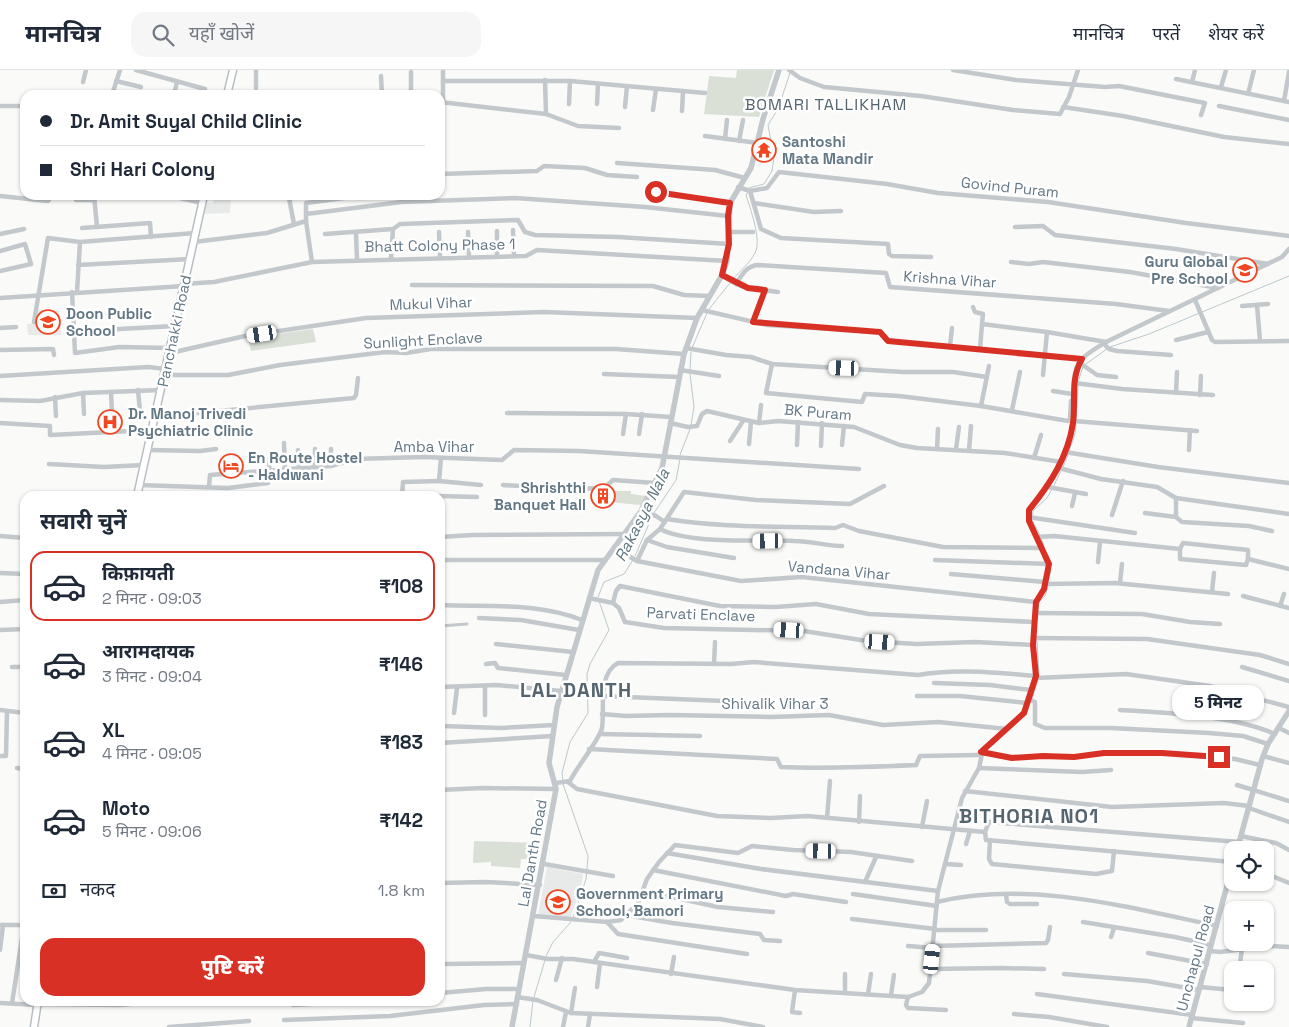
<!DOCTYPE html>
<html lang="hi">
<head>
<meta charset="utf-8">
<style>
  body { margin:0; font-family:"Space Grotesk","Noto Sans Devanagari",sans-serif; background:#f6f6f7; color:#1f2937; height:100vh; display:flex; flex-direction:column; font-size:19px; white-space:nowrap }
  * { box-sizing:border-box; margin:0 }
  p { font-size:16px; color:#747a83 }
  .icon { flex:none; width:28px; height:28px; fill:none; stroke:currentColor; stroke-width:2; stroke-linecap:round; stroke-linejoin:round }
  .map { position:relative; flex:1; overflow:hidden }
  .drawer { position:absolute; left:20px; top:421px; width:425px; height:515px; display:flex; flex-direction:column; background:#fff; border-radius:15px; box-shadow:0 1px 4px #0004 }
  .drawer>* { flex:none }
  .top-card { position:absolute; left:20px; top:20px; width:425px; height:110px; border-radius:15px; box-shadow:0 1px 4px #0004; display:grid; align-content:center; height:110px; padding:0 20px; background:#fff }
  .tools { position:absolute; left:1224px; top:771px; display:grid; gap:10px }
  .tools a { display:grid; place-items:center; width:50px; height:50px; border-radius:10px; background:#fff; box-shadow:0 1px 4px #0004; font-size:25px }
  .end { position:absolute; width:22px; height:22px; margin:-11px; border:6px solid #d93025; background:#fff; box-shadow:0 0 0 2px #fff }
  .from { border-radius:50% }
  .bubble { position:absolute; height:35px; border-radius:15px; background:#fff; box-shadow:0 1px 4px #0004; font-size:16px; font-weight:800; line-height:35px; text-align:center }
  .car { position:absolute; width:15px; height:30px; margin:-15px -8px; border-radius:6px; box-shadow:0 0 4px 1px #0007; background:linear-gradient(#fff 24%,#345 0 40%,#fff 0 76%,#345 0 86%,#fff 0) }
  .top-card b { display:flex; align-items:center; gap:18px; height:48px; font-size:19px }
  .top-card b+b { border-top:1px solid #e0e1e3 }
  .top-card i { width:12px; height:12px; background:#1f2937 }
  ul { padding:0; list-style:none }
  li { display:flex; align-items:center; gap:15px; height:70px; margin:0 10px 8px; padding:0 10px; border:2px solid transparent; border-radius:15px }
  li div { flex:1 }
  li b { display:block; font-size:19px }
  li em { font-style:normal; font-weight:800 }
  li.active { border-color:#d93025 }
  li>.icon { width:45px; height:45px; stroke-width:1.5 }
  h2 { padding:0 20px; font-size:22px; line-height:60px }
  .pay { display:flex; align-items:center; gap:12px; height:55px; padding:0 20px; font-size:19px }
  .pay p { margin-inline-start:auto }
  .action { display:flex; gap:10px; margin-top:auto; padding:10px 20px }
  .action a { flex:1; height:58px; border-radius:15px; background:#d93025; color:#fff; font-size:20px; font-weight:800; line-height:58px; text-align:center }
  header { display:flex; align-items:center; gap:30px; box-sizing:border-box; height:70px; padding:0 25px; background:#fff; border-bottom:1px solid #e0e1e3 }
  header strong { font-size:24px }
  nav { display:flex; gap:28px; margin-inline-start:auto; font-size:18px }
  .search { width:350px; height:45px; background:#f6f6f7; display:flex; align-items:center; gap:12px; box-sizing:border-box; padding:0 18px; border-radius:15px; color:#747a83; font-size:19px }
  .map>svg:first-child { display:block }
</style>
</head>
<body>
<header>
<strong>मानचित्र</strong>
<div class="search"><svg class="icon" aria-label="search" viewBox="0 0 24 24"><circle cx="10" cy="10" r="6"/><path d="M15 15l6 6"/></svg>यहाँ खोजें</div>
<nav><a>मानचित्र</a><a>परतें</a><a>शेयर करें</a></nav>
</header>
<div class="map">
<svg width="1289" height="957" viewBox="0 0 1289 957">
  <rect width="100%" height="100%" fill="#fafaf8"/>
  <g fill="#e8eae9">
    <path d="M214 126 231 127 230 143 203 144 206 133H213Z"/>
    <path d="M39 240H59L61 265H28L27 254 35 253Z"/>
    <path d="M547 797 583 804 581 819 570 848 538 845Z"/>
  </g>
  <g fill="#dae0d6">
    <path d="M737 0H774L759 47 704 44 709 6 736 8Z"/>
    <path d="M313 259 316 272 251 281 248 268Z"/>
    <path d="M608 421H631V424L646 426 641 435 608 432Z"/>
    <path d="M474 771 541 773 537 790 521 789 520 798 491 796V792L473 793Z"/>
  </g>
  <g fill="none" stroke-linecap="round" stroke-linejoin="round">
    <g stroke="#bbc9cd" stroke-width="1">
      <path d="M749 118 764 114 772 101 774 88 768 55 778 39 790 3"/>
      <path d="M732 210C740 201 750 193 755 183 762 170 750 138 746 125L748 122"/>
      <path d="M709 239 730 213"/>
      <path d="M1110 277 1149 264 1289 206"/>
      <path d="M692 278 707 243"/>
      <path d="M1086 294 1107 279"/>
      <path d="M690 300 691 282"/>
      <path d="M690 304 694 337 691 355"/>
      <path d="M1078 312 1083 297"/>
      <path d="M1076 350 1078 316"/>
      <path d="M1069 381 1075 364 1076 354"/>
      <path d="M680 385 690 359"/>
      <path d="M1063 397 1068 385"/>
      <path d="M1054 415 1061 401"/>
      <path d="M654 443 676 410 680 389"/>
      <path d="M1040 465 1032 450 1033 441 1047 428 1052 419"/>
      <path d="M1041 469 1044 475"/>
      <path d="M635 486 652 447"/>
      <path d="M598 527 604 512 624 504 633 490"/>
      <path d="M1038 540 1039 532 1045 526 1048 517"/>
      <path d="M1037 571 1039 605"/>
      <path d="M1032 629 1038 609"/>
      <path d="M563 710 562 703 570 672 588 643 587 604 590 594 609 560 599 531"/>
      <path d="M563 714 588 786 586 809 573 848"/>
      <path d="M546 886 553 872 571 852"/>
      <path d="M534 927 545 890"/>
      <path d="M530 957 533 931"/>
    </g>
    <g stroke="#b7bec3" stroke-width="9">
      <g id="secondary">
        <path d="M227 25 233 0"/>
        <path d="M137 426 204 125"/>
        <path d="M34 957 38 931"/>
      </g>
    </g>
    <path stroke="#c3c8cc" stroke-width="3" d="M440 556 467 554"/>
    <g stroke="#c3c8cc" stroke-width="4.5">
      <path d="M136 0 205 19"/>
      <path d="M256 0V18"/>
      <path d="M443 0V33"/>
      <path d="M789 0 800 8 824 17 921 26 1013 40 1060 44 1069 27 1078 0"/>
      <path d="M953 0 1016 10 1105 17 1119 16 1205 33 1201 45"/>
      <path d="M411 2V25"/>
      <path d="M381 6 382 25"/>
      <path d="M1176 9 1289 32"/>
      <path d="M545 10 546 44"/>
      <path d="M116 11 141 17"/>
      <path d="M443 11H570L705 23"/>
      <path d="M83 12 86 0"/>
      <path d="M1192 12 1195 0"/>
      <path d="M1221 17 1226 0"/>
      <path d="M1248 24 1254 0"/>
      <path d="M112 25 120 0"/>
      <path d="M174 25 177 12"/>
      <path d="M1284 31 1289 2"/>
      <path d="M440 32 546 44 578 56 619 58"/>
      <path d="M569 34 570 11"/>
      <path d="M597 34 598 14"/>
      <path d="M0 36H25"/>
      <path d="M1219 36 1289 50"/>
      <path d="M625 37 627 16"/>
      <path d="M1063 37 1123 46 1224 67 1289 74"/>
      <path d="M653 40 656 19"/>
      <path d="M682 41 683 21"/>
      <path d="M705 66 758 73"/>
      <path d="M725 69 727 50"/>
      <path d="M739 71 743 50"/>
      <path d="M617 93 715 100 745 108"/>
      <path d="M440 104 537 101 544 96 585 98 607 105 637 107"/>
      <path d="M738 117 750 121 767 118 779 102 887 114 938 123 1048 132 1186 153 1289 166"/>
      <path d="M750 121 761 159 781 168 888 174 889 184 892 186 931 187"/>
      <path d="M656 122 730 133"/>
      <path d="M94 125 97 157"/>
      <path d="M167 125 202 133"/>
      <path d="M231 125H251"/>
      <path d="M0 126 48 131 52 125"/>
      <path d="M289 128 294 154"/>
      <path d="M76 130H94"/>
      <path d="M754 133 814 142 841 141"/>
      <path d="M306 144 402 132 515 128 645 137 728 146"/>
      <path d="M1015 157 1043 156 1055 165 1176 179 1268 194"/>
      <path d="M82 158 150 153 151 167"/>
      <path d="M513 160 514 186"/>
      <path d="M497 161V186"/>
      <path d="M439 162 440 187"/>
      <path d="M468 162 469 187"/>
      <path d="M729 162H753"/>
      <path d="M356 163 357 190"/>
      <path d="M0 164 24 159"/>
      <path d="M325 164 393 159 400 154 518 150 525 162 535 165 618 167 729 174"/>
      <path d="M194 172 267 163 306 151"/>
      <path d="M0 181 25 174 31 194 0 201"/>
      <path d="M391 189 393 159"/>
      <path d="M312 192 306 151V133L351 127"/>
      <path d="M1011 192 1029 194 1043 192 1130 202 1218 218"/>
      <path d="M78 195 190 189"/>
      <path d="M722 205 736 214C742 205 746 196 758 195L886 203 890 217 1116 234 1169 241"/>
      <path d="M184 214 214 212 312 192 526 186 537 180 727 191"/>
      <path d="M736 214 748 218 778 222"/>
      <path d="M412 215 653 216 684 225 710 226"/>
      <path d="M72 222 75 283 119 277 171 278"/>
      <path d="M77 222 80 172"/>
      <path d="M0 228 184 216"/>
      <path d="M1195 230 1212 270 1215 272 1289 271"/>
      <path d="M1257 235 1260 271"/>
      <path d="M1242 236 1268 234"/>
      <path d="M973 237 975 242 983 244 982 254"/>
      <path d="M702 240 767 255 880 262 888 271 1082 289"/>
      <path d="M34 252 48 168 80 172 195 163"/>
      <path d="M753 252 765 220"/>
      <path d="M0 258 16 257"/>
      <path d="M74 266 119 259 175 256"/>
      <path d="M1176 270 1208 262"/>
      <path d="M1104 274 1109 279 1117 281 1171 285"/>
      <path d="M950 276 952 258"/>
      <path d="M686 278 726 285 751 287 772 294 903 302H953L987 307"/>
      <path d="M980 279 982 254 1047 262 1106 272"/>
      <path d="M0 280 53 279 54 285"/>
      <path d="M170 283 245 266 366 248 544 242 697 248"/>
      <path d="M1080 293 1097 305 1116 307"/>
      <path d="M772 294 766 323 862 332 865 324 899 326 981 336 1068 351 1070 349 1071 331"/>
      <path d="M680 300 719 306"/>
      <path d="M604 304 679 307"/>
      <path d="M164 305H228L280 295 385 282 406 283 431 279H616L684 284"/>
      <path d="M1043 305 1047 262"/>
      <path d="M0 306 148 297 166 299"/>
      <path d="M1075 313 1122 319 1213 325"/>
      <path d="M138 320 140 341"/>
      <path d="M1053 321 1072 324"/>
      <path d="M111 322 112 343"/>
      <path d="M83 323 84 344"/>
      <path d="M1176 323 1177 302"/>
      <path d="M1200 325 1201 306"/>
      <path d="M55 327 56 346"/>
      <path d="M0 330 40 331 83 323 161 320"/>
      <path d="M981 336 989 296"/>
      <path d="M1012 340 1020 302"/>
      <path d="M507 343 626 344 671 347"/>
      <path d="M156 347 354 328 356 325 358 308"/>
      <path d="M1074 351 1197 361"/>
      <path d="M0 353 50 356V365L152 360"/>
      <path d="M670 353 688 357 697 356 702 344 707 341 759 353 778 351 854 357 900 375 917 378 1005 383 1061 392"/>
      <path d="M759 353 761 335"/>
      <path d="M623 364 626 344"/>
      <path d="M639 364 642 344"/>
      <path d="M730 371 743 351"/>
      <path d="M284 373 285 400"/>
      <path d="M749 374 751 352"/>
      <path d="M797 375 798 352"/>
      <path d="M842 375 844 356"/>
      <path d="M821 376 822 353"/>
      <path d="M315 379V398"/>
      <path d="M331 379V396"/>
      <path d="M937 379 938 359"/>
      <path d="M956 379 959 357"/>
      <path d="M148 380 200 381 216 379"/>
      <path d="M298 380 299 399"/>
      <path d="M969 380 971 356"/>
      <path d="M1189 380 1190 360"/>
      <path d="M1065 382 1158 397 1289 413"/>
      <path d="M1034 388 1041 365"/>
      <path d="M49 394 104 397 144 395"/>
      <path d="M1059 398 1101 409 1157 417 1176 428 1289 444"/>
      <path d="M439 411 441 388"/>
      <path d="M139 415 228 418 268 413 270 387"/>
      <path d="M503 415 571 419 604 418 613 410 655 413"/>
      <path d="M209 416 210 405 331 396 355 389 423 387 502 390 514 380 579 381 859 399"/>
      <path d="M1048 417 1086 424"/>
      <path d="M402 425 477 427"/>
      <path d="M402 426 403 412 439 411 481 415"/>
      <path d="M1176 428V447"/>
      <path d="M1072 436 1075 423"/>
      <path d="M641 441 656 446 665 452"/>
      <path d="M1145 443 1176 447 1182 452 1249 456 1272 461"/>
      <path d="M1112 445 1123 411"/>
      <path d="M1028 447 1135 463"/>
      <path d="M667 449C722 458 779 456 835 458L843 455 859 461 943 477 1042 478"/>
      <path d="M660 459C692 475 758 469 794 471 813 471 825 476 842 476"/>
      <path d="M0 466 25 468"/>
      <path d="M440 467 472 465 625 464"/>
      <path d="M1037 467 1054 466 1180 479V489L1246 495 1248 489"/>
      <path d="M647 470 667 477 734 488"/>
      <path d="M614 477 637 491 741 511 802 507 1036 532"/>
      <path d="M1180 479 1183 473 1248 480V489L1289 499"/>
      <path d="M440 490H605"/>
      <path d="M935 490 1049 494"/>
      <path d="M637 491 647 470 660 459 684 422 756 430 850 434 884 416"/>
      <path d="M1098 492 1100 472"/>
      <path d="M0 503 25 504"/>
      <path d="M951 504 1045 512"/>
      <path d="M1120 513 1122 494"/>
      <path d="M1045 514 1115 513 1228 524"/>
      <path d="M1212 522 1214 503"/>
      <path d="M1243 526 1289 538"/>
      <path d="M589 528 613 533 619 538 625 552 664 558 804 561 867 571 917 574 975 572 1033 575"/>
      <path d="M0 532 25 530"/>
      <path d="M613 533 616 521 620 516 720 536 776 537 816 534 869 544 1034 552"/>
      <path d="M440 535C488 537 536 532 582 550"/>
      <path d="M1280 536 1284 524"/>
      <path d="M1035 543 1142 544 1190 552 1220 554"/>
      <path d="M479 548 521 550 579 560"/>
      <path d="M0 560 25 559"/>
      <path d="M1034 568 1147 569 1260 585 1289 594"/>
      <path d="M496 574 573 582"/>
      <path d="M486 594 495 593 498 598 566 605"/>
      <path d="M714 594 715 572"/>
      <path d="M12 597H25"/>
      <path d="M1242 597 1289 611"/>
      <path d="M1036 608 1126 604 1210 616 1289 637"/>
      <path d="M934 613 990 615 1031 620"/>
      <path d="M440 617 497 615 561 621"/>
      <path d="M602 626 749 632"/>
      <path d="M917 626H960L1027 633"/>
      <path d="M1028 629 1035 632V654L1045 658H1111L1209 663 1243 666 1268 674"/>
      <path d="M0 640 25 643"/>
      <path d="M1120 640C1168 643 1232 645 1275 664"/>
      <path d="M454 643 457 618"/>
      <path d="M602 644 626 646 670 645 771 647 829 645 883 655 938 652 1007 659"/>
      <path d="M485 645V616"/>
      <path d="M440 650 442 656 501 658 554 655"/>
      <path d="M1279 658 1289 663"/>
      <path d="M600 664 700 666"/>
      <path d="M440 673 553 666"/>
      <path d="M589 679 777 689 781 697C826 699 871 697 916 695L920 686 980 685"/>
      <path d="M981 682 1012 688 1043 686 1074 687 1104 683H1162L1235 689 1260 695"/>
      <path d="M0 686H6L7 641"/>
      <path d="M1263 686 1289 693"/>
      <path d="M17 698 25 699"/>
      <path d="M979 698 1082 702 1111 700"/>
      <path d="M568 712 577 719 717 746 771 748 807 746 985 762"/>
      <path d="M556 713 570 711C576 698 600 669 602 658 605 639 597 604 618 593L731 594 754 592 918 605C956 598 998 603 1036 606"/>
      <path d="M1237 715 1289 731"/>
      <path d="M440 720 482 718 556 719"/>
      <path d="M965 721 1112 737 1224 733 1249 736"/>
      <path d="M1249 738 1289 752"/>
      <path d="M827 748 830 711"/>
      <path d="M859 752 860 726"/>
      <path d="M922 757 927 731"/>
      <path d="M1241 766 1276 773 1289 780"/>
      <path d="M990 770 989 789 992 794 1096 804 1112 801 1114 781"/>
      <path d="M966 774 970 761"/>
      <path d="M667 783 761 799 938 821"/>
      <path d="M1232 792 986 770 985 762 989 752 1239 772"/>
      <path d="M544 794 613 806"/>
      <path d="M945 794 961 795"/>
      <path d="M653 800 786 826 793 824 846 832"/>
      <path d="M1265 803 1289 813"/>
      <path d="M865 812 876 787"/>
      <path d="M440 813 486 812 540 815"/>
      <path d="M644 821 718 837 773 842"/>
      <path d="M853 824 937 836"/>
      <path d="M1006 824 1007 832 1010 834H1037"/>
      <path d="M937 832C1029 810 1127 837 1217 856"/>
      <path d="M626 845 672 853 760 864 764 870 780 871"/>
      <path d="M534 846 607 852 621 850 638 833 647 809 659 792 675 775 738 783 752 776 793 780 851 782 912 791"/>
      <path d="M852 849 935 859"/>
      <path d="M607 852 618 864 747 884"/>
      <path d="M1083 852 1175 867 1211 875"/>
      <path d="M0 855H25"/>
      <path d="M935 860H986"/>
      <path d="M1111 867 1114 858"/>
      <path d="M908 876 933 878"/>
      <path d="M933 876 1046 873 1048 870 1050 857"/>
      <path d="M0 880 3 855"/>
      <path d="M1210 881 1220 882 1269 876 1289 877"/>
      <path d="M1148 883 1207 894"/>
      <path d="M526 885 548 889H573L795 920 908 927 922 922 929 913 938 821 962 728 979 698 983 679 1024 643 1036 606 1033 575 1036 532 1044 519 1049 501 1042 478 1029 451V441C1048 417 1062 396 1070 367 1076 346 1068 306 1081 290 1087 283 1098 277 1106 272L1282 187 1289 179"/>
      <path d="M594 892 599 883 627 888"/>
      <path d="M440 894 524 893"/>
      <path d="M931 899 1000 898 1044 899"/>
      <path d="M1239 900 1242 879"/>
      <path d="M671 904 674 887"/>
      <path d="M1064 904 1147 911 1199 920"/>
      <path d="M556 910 562 888"/>
      <path d="M597 917 600 893"/>
      <path d="M1200 917 1232 920"/>
      <path d="M795 920 792 942 800 943"/>
      <path d="M440 923 486 919H518"/>
      <path d="M845 923V904"/>
      <path d="M868 924 871 904"/>
      <path d="M1037 924 1192 945"/>
      <path d="M891 925 894 905"/>
      <path d="M517 927 537 930 571 943 720 949 763 957"/>
      <path d="M908 927 906 935 908 938 946 940"/>
      <path d="M289 931 293 935 363 931"/>
      <path d="M0 933 37 935"/>
      <path d="M12 933 24 855"/>
      <path d="M37 934 119 935 170 931"/>
      <path d="M571 943 575 918"/>
      <path d="M1014 944 1049 947 1107 957"/>
      <path d="M1191 948 1243 953"/>
      <path d="M284 950 390 946 484 935 515 934"/>
      <path d="M169 957 249 951"/>
      <path d="M563 957 566 942"/>
      <path d="M588 957 590 944"/>
    </g>
    <g stroke="#c3c8cc" stroke-width="5.5">
      <path d="M1237 780 1262 689 1268 674 1289 641"/>
      <path d="M512 957 556 719 549 693 557 637 598 500 641 441 662 398 684 284 697 248 722 205 727 191 730 133 751 98 763 49 779 0"/>
      <path d="M1189 957 1232 797"/>
    </g>
    <use href="#secondary" stroke="#fff" stroke-width="6"/>
  </g>
  <g fill="none" stroke-linecap="round" stroke-linejoin="round">
    <path stroke="#d93025" stroke-width="6" d="M656 122 730 133 728 146 729 174 722 205 748 218 765 220 753 252 880 262 888 271 1082 289C1070 308 1076 332 1073 353 1068 387 1050 414 1029 440V451L1049 494 1044 519 1036 532 1033 575 1036 606 1024 643 981 682 1012 688 1043 686 1074 687 1104 683H1162L1219 687"/>
  </g>
  <defs>
    <g id="temple-ring" transform="scale(1.25)"><circle r="9.5" fill="#fff" stroke="#f04722" stroke-width="1.5"/><path d="M0-6L5-2H3V0L6.5 2.5H4V6H1.5V3h-3V6H-4V2.5H-6.5L-3 0V-2H-5Z" fill="#f04722"/></g>
    <g id="school-ring" transform="scale(1.25)"><circle r="9.5" fill="#fff" stroke="#f04722" stroke-width="1.5"/><path d="M0-5L7-2L0 1L-7-2ZM-4 1L0 2.5L4 1V4Q0 6-4 4Z" fill="#f04722"/></g>
    <g id="hospital-ring" transform="scale(1.25)"><circle r="9.5" fill="#fff" stroke="#f04722" stroke-width="1.5"/><path d="M-5-5h3v3.5h4V-5h3V5h-3V1.5h-4V5h-3Z" fill="#f04722"/></g>
    <g id="hotel-ring" transform="scale(1.25)"><circle r="9.5" fill="#fff" stroke="#f04722" stroke-width="1.5"/><path d="M-6-4.5h1.5V1H6V5H4.5V3h-9V5H-6ZM-4 0a1.8 1.8 0 1 1 3.6 0ZM.5 0V-2.5h3Q6-2.5 6 0Z" fill="#f04722"/></g>
    <g id="building-ring" transform="scale(1.25)"><circle r="9.5" fill="#fff" stroke="#f04722" stroke-width="1.5"/><path d="M-4-6H4V6H1V3H-1V6H-4ZM-2.5-4.3h1.7v1.8h-1.7ZM.8-4.3h1.7v1.8H.8ZM-2.5-1h1.7V.8h-1.7ZM.8-1h1.7V.8H.8Z" fill="#f04722"/></g>
  </defs>
  <g fill-rule="evenodd">
    <use href="#temple-ring" x="764" y="80"/>
    <use href="#school-ring" x="1245" y="200"/>
    <use href="#school-ring" x="48" y="252"/>
    <use href="#hospital-ring" x="110" y="352"/>
    <use href="#hotel-ring" x="231" y="396"/>
    <use href="#building-ring" x="603" y="426"/>
    <use href="#school-ring" x="558" y="832"/>
  </g>
  <g text-anchor="middle" dominant-baseline="central" stroke-width="5" stroke-linejoin="round" paint-order="stroke">
    <g font-size="15" font-weight="bold" fill="#637885" stroke="#fff" text-anchor="start">
      <text x="782" y="71">Santoshi<tspan x="782" dy="17">Mata Mandir</tspan></text>
      <text x="1228" y="191" text-anchor="end">Guru Global<tspan x="1228" dy="17">Pre School</tspan></text>
      <text x="66" y="243">Doon Public<tspan x="66" dy="17">School</tspan></text>
      <text x="128" y="343">Dr. Manoj Trivedi<tspan x="128" dy="17">Psychiatric Clinic</tspan></text>
      <text x="248" y="387">En Route Hostel<tspan x="248" dy="17">- Haldwani</tspan></text>
      <text x="586" y="417" text-anchor="end">Shrishthi<tspan x="586" dy="17">Banquet Hall</tspan></text>
      <text x="576" y="823">Government Primary<tspan x="576" dy="17">School, Bamori</tspan></text>
    </g>
    <g font-size="15" fill="#637885" stroke="#fff">
      <text transform="translate(1010 117) rotate(6)">Govind Puram</text>
      <text transform="translate(440 175) rotate(-1)">Bhatt Colony Phase 1</text>
      <text transform="translate(950 209) rotate(4)">Krishna Vihar</text>
      <text transform="translate(431 233) rotate(-2)">Mukul Vihar</text>
      <text transform="translate(174 261) rotate(-78)">Panchakki Road</text>
      <text transform="translate(423 270) rotate(-3)">Sunlight Enclave</text>
      <text transform="translate(818 342) rotate(5)">BK Puram</text>
      <text x="434" y="376">Amba Vihar</text>
      <text transform="translate(839 500) rotate(5)">Vandana Vihar</text>
      <text transform="translate(701 544) rotate(2)">Parvati Enclave</text>
      <text x="775" y="633">Shivalik Vihar 3</text>
      <text transform="translate(532 783) rotate(-80)">Lal Danth Road</text>
      <text transform="translate(1195 888) rotate(-75)">Unchapul Road</text>
    </g>
    <g font-size="16" letter-spacing="1" fill="#55656f" stroke="#fff">
      <text x="826" y="34">BOMARI TALLIKHAM</text>
    </g>
    <g font-size="16" font-style="italic" fill="#5e777e" stroke="#fff">
      <text transform="translate(642 445) rotate(-63)">Rakasya Nala</text>
    </g>
    <g font-size="20" font-weight="bold" letter-spacing="1" fill="#55656f" stroke="#fff">
      <text x="576" y="620">LAL DANTH</text>
      <text x="1029" y="746">BITHORIA NO1</text>
    </g>
  </g>
</svg>
<div class="tools">
<a><svg class="icon" aria-label="locate" viewBox="0 0 24 24"><circle cx="12" cy="12" r="6"/><path d="M12 2v4M12 18v4M2 12h4M18 12h4"/></svg></a>
<a>+</a>
<a>−</a>
</div>
<i class="end from" style="left:656px;top:122px"></i>
<i class="end" style="left:1219px;top:687px"></i>
<div class="bubble" style="left:1172px;top:615px;width:92px">5 मिनट</div>
<i class="car" style="left:262px;top:264px;rotate:261deg"></i>
<i class="car" style="left:844px;top:298px;rotate:272deg"></i>
<i class="car" style="left:768px;top:471px;rotate:269deg"></i>
<i class="car" style="left:789px;top:560px;rotate:273deg"></i>
<i class="car" style="left:880px;top:572px;rotate:93deg"></i>
<i class="car" style="left:821px;top:781px;rotate:271deg"></i>
<i class="car" style="left:932px;top:889px;rotate:6deg"></i>
<div class="top-card">
<b><i class="from"></i>Dr. Amit Suyal Child Clinic</b>
<b><i></i>Shri Hari Colony</b>
</div>
<section class="drawer">
<h2>सवारी चुनें</h2>
<ul>
<li class="active"><svg class="icon" aria-label="car" viewBox="0 0 24 24"><path d="M5 17H2v-5l4-1 3-4h7l3 4 3 1v5h-3M9 17h6M6 11h13"/><circle cx="7" cy="17" r="2"/><circle cx="17" cy="17" r="2"/></svg><div><b>किफ़ायती</b><p>2 मिनट · 09:03</p></div><em>₹108</em></li>
<li><svg class="icon" aria-label="car" viewBox="0 0 24 24"><path d="M5 17H2v-5l4-1 3-4h7l3 4 3 1v5h-3M9 17h6M6 11h13"/><circle cx="7" cy="17" r="2"/><circle cx="17" cy="17" r="2"/></svg><div><b>आरामदायक</b><p>3 मिनट · 09:04</p></div><em>₹146</em></li>
<li><svg class="icon" aria-label="car" viewBox="0 0 24 24"><path d="M5 17H2v-5l4-1 3-4h7l3 4 3 1v5h-3M9 17h6M6 11h13"/><circle cx="7" cy="17" r="2"/><circle cx="17" cy="17" r="2"/></svg><div><b>XL</b><p>4 मिनट · 09:05</p></div><em>₹183</em></li>
<li><svg class="icon" aria-label="car" viewBox="0 0 24 24"><path d="M5 17H2v-5l4-1 3-4h7l3 4 3 1v5h-3M9 17h6M6 11h13"/><circle cx="7" cy="17" r="2"/><circle cx="17" cy="17" r="2"/></svg><div><b>Moto</b><p>5 मिनट · 09:06</p></div><em>₹142</em></li>
</ul>
<div class="pay"><svg class="icon" aria-label="cash" viewBox="0 0 24 24"><path d="M3 7h18v10H3z"/><circle cx="12" cy="12" r="2"/></svg>नकद<p>1.8 km</p></div>
<div class="action"><a>पुष्टि करें</a></div>
</section>
</div>
</body>
</html>
